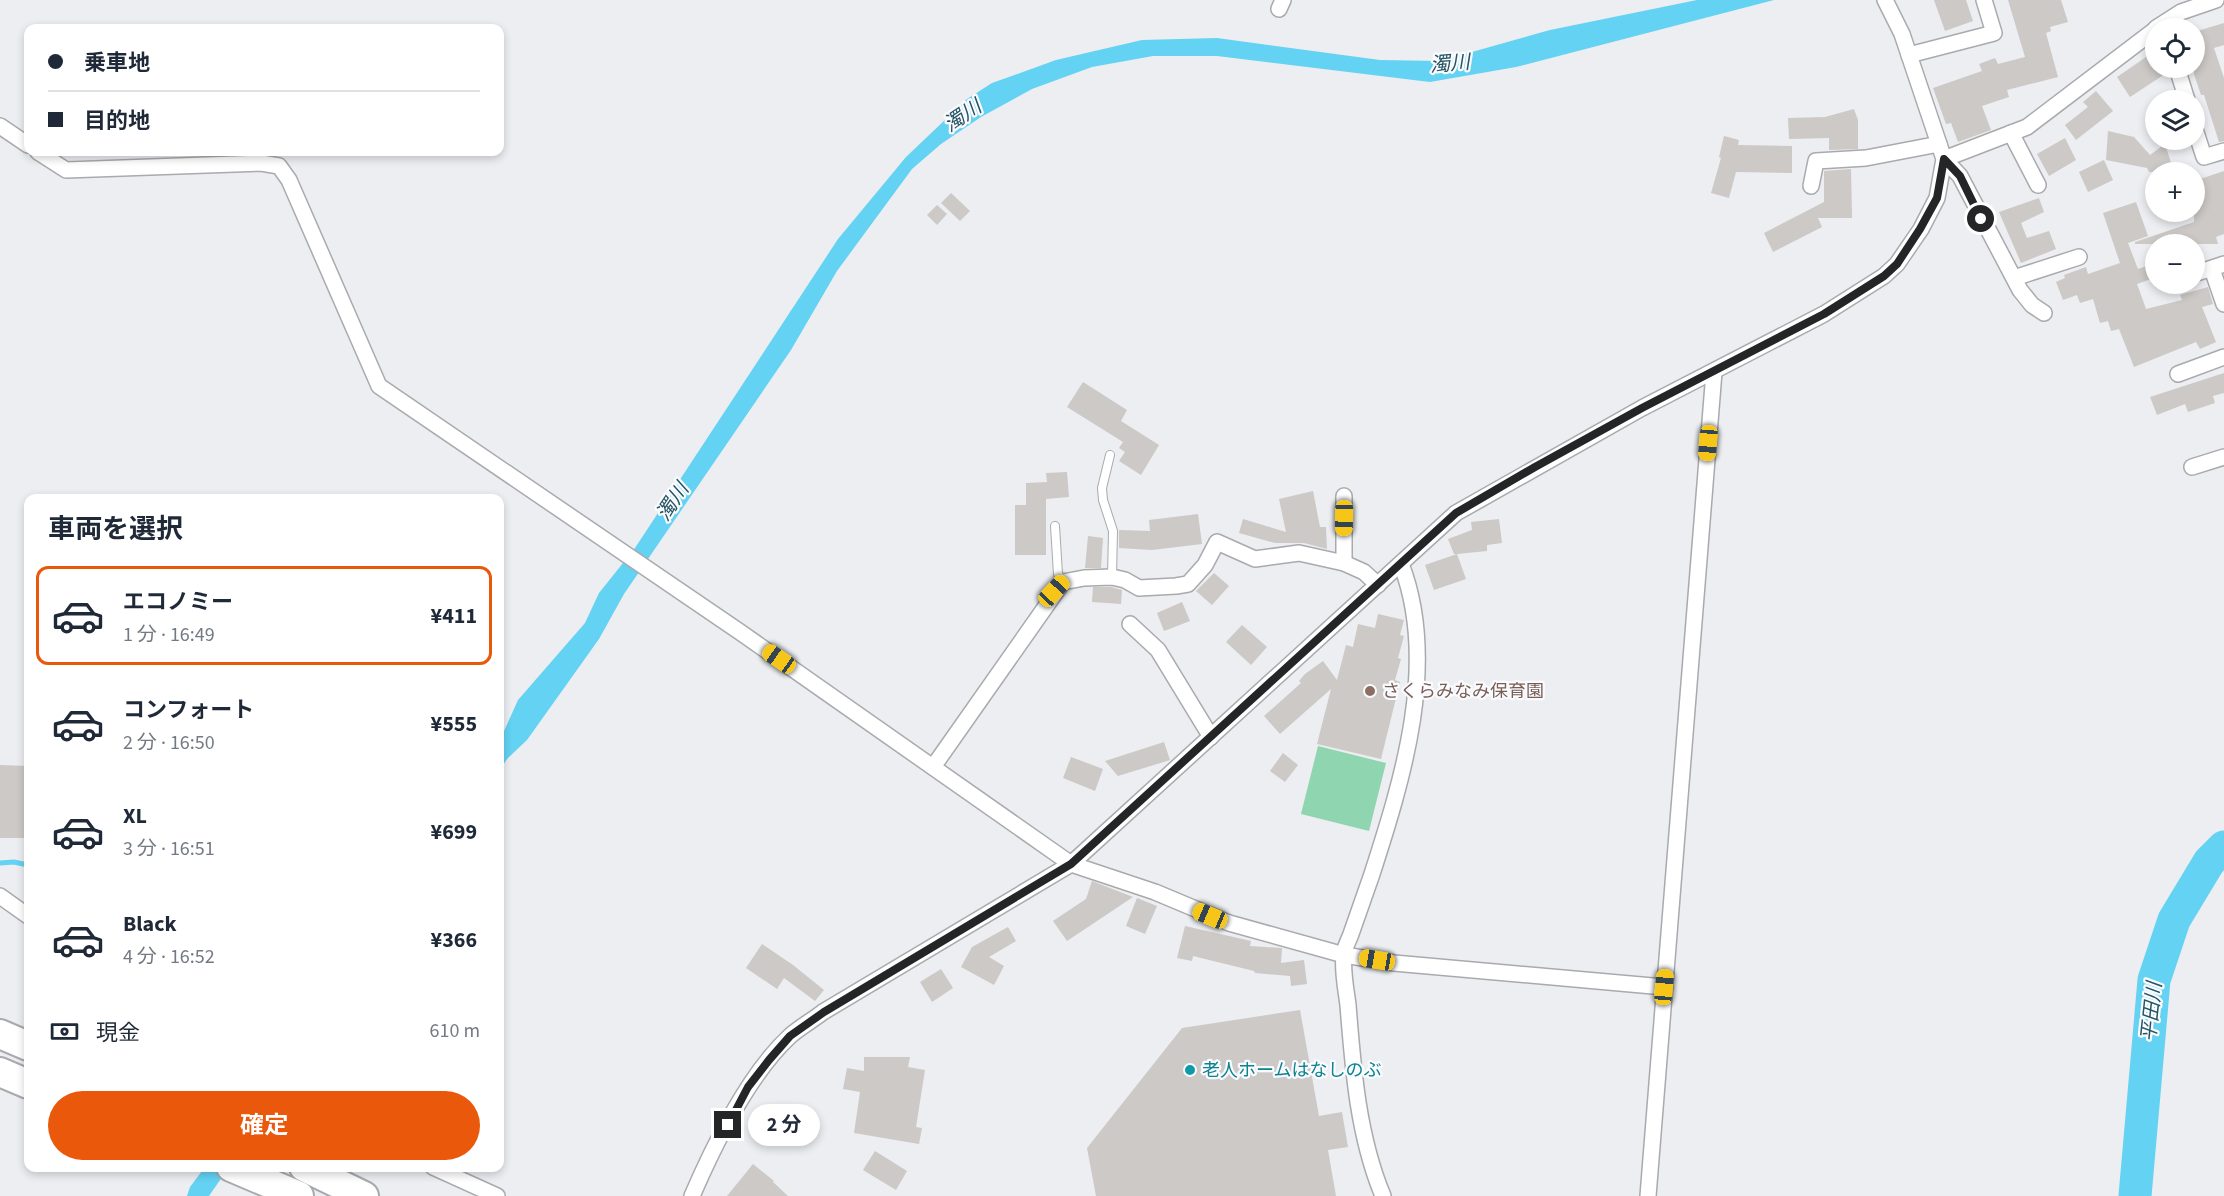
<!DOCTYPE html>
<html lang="ja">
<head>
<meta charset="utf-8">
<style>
  body { margin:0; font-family:"Source Sans 3","Noto Sans JP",sans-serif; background:#f2f2f3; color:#1f2937; height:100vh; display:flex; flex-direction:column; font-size:22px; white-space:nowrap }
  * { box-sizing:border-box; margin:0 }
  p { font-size:20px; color:#747a83 }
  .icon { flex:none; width:33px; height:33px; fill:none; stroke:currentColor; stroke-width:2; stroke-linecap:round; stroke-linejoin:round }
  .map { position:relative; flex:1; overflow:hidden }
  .sheet { position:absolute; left:24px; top:494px; width:480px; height:678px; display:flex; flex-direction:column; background:#fff; border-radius:12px; box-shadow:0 3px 9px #0003 }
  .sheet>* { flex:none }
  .banner { position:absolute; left:24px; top:24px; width:480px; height:132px; border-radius:12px; box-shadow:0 3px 9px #0003; display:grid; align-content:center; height:132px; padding:0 24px; background:#fff }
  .fabs { position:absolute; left:2145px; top:18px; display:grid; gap:12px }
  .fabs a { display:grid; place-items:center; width:60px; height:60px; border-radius:50%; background:#fff; box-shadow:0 3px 9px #0003; font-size:30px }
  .end { position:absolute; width:27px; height:27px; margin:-14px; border:8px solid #242526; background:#fff; box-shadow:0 0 0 3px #fff }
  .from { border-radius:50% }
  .bubble { position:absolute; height:42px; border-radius:21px; background:#fff; box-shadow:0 3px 9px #0003; font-size:20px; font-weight:700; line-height:42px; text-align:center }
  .car { position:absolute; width:18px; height:36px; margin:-18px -9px; border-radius:8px; box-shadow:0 0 4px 2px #0007; background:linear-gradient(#f5c518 24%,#345 0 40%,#f5c518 0 76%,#345 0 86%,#f5c518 0) }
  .banner b { display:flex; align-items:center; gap:21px; height:57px; font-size:22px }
  .banner b+b { border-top:2px solid #e0e1e3 }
  .banner i { width:15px; height:15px; background:#1f2937 }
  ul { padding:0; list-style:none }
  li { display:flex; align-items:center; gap:18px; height:99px; margin:0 12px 9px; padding:0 12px; border:3px solid transparent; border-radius:12px }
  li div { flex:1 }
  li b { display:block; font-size:22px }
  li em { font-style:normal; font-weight:700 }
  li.current { border-color:#ea580c }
  li>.icon { width:54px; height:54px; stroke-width:1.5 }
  h2 { padding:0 24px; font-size:27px; line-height:72px }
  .pay { display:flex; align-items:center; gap:15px; height:66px; padding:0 24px; font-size:22px }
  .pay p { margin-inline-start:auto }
  .action { display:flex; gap:12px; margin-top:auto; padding:12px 24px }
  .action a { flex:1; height:69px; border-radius:36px; background:#ea580c; color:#fff; font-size:24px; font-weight:700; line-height:69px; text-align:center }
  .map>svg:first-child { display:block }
</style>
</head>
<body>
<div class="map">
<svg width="2224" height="1196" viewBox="0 0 2224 1196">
  <rect width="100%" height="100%" fill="#eceef1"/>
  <path fill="#8ed5b0" d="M1318 746 1386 763 1369 831 1301 814Z"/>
  <g fill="#63d2f3">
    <path d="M1697 0H1774L1516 67 1430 82 1217 56H1153L1092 67 1032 89 981 117 941 144 912 169 837 271 791 350 624 594 599 639 527 740 508 758 500 769V740L518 700 585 623 599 593 635 548 838 239 906 157 967 99 992 83 1056 60 1142 40 1217 38 1380 60 1440 61 1550 30Z"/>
    <path d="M205 1167H229L209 1196H187L190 1187Z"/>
  </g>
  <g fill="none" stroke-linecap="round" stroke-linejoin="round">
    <path stroke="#63d2f3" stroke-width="5" d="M0 863 14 862 28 865"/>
    <path stroke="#63d2f3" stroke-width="33" d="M2135 1196 2154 980 2174 920 2209 862 2224 847"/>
  </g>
  <g fill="#ccc9c6">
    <path d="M1934 0H1966L1973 21 1945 31Z"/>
    <path d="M2008 0H2061L2068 22 2050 27 2051 31 2046 33 2058 77 2007 90 2009 97 1982 106 1991 130 1958 142 1951 123 1946 124 1933 88 1982 71 1979 64 1995 58 1998 64 2025 57Z"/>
    <path d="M2224 23V45L2214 48 2224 78V141L2219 142 2204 95H2201L2194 74V32Z"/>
    <path d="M2152 53 2156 59V68H2161L2165 74 2130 97 2117 77Z"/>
    <path d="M2096 91 2113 111 2076 140 2065 125 2088 107 2083 102Z"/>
    <path d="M1854 109 1858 120V149L1829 150V138L1789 139 1788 118 1825 117Z"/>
    <path d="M2108 131 2134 137 2150 155 2165 144 2174 172H2149L2147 168 2106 160Z"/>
    <path d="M1724 136 1739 140 1738 145 1792 146V173L1736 172 1729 198 1711 193 1721 158 1719 157Z"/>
    <path d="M2065 138 2076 160 2049 176 2037 154Z"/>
    <path d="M2104 160 2113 180 2088 192 2079 172Z"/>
    <path d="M1851 169 1852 218H1818L1822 227 1773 252 1764 233 1824 202V171Z"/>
    <path d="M2224 171V234L2216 237 2218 244H2135V242L2194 222V181Z"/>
    <path d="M951 193 970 211 960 221 941 203Z"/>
    <path d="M2039 198 2044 212 2021 223 2027 238 2049 231 2056 249 2021 263 1999 212Z"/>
    <path d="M2136 202 2148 236 2128 243 2138 269 2147 266 2151 279 2137 284 2146 309 2182 300 2180 295 2208 287 2213 304 2202 307 2216 342 2200 349 2196 342 2134 367 2119 329 2111 331 2108 321 2100 323 2093 299 2080 303 2077 295 2063 300 2056 282 2065 278 2064 275 2086 267 2088 274 2120 263 2103 213Z"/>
    <path d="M937 205 947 214 937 225 927 215Z"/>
    <path d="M2224 373V393L2213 396 2215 403 2188 412 2185 404 2157 415 2150 397Z"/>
    <path d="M1083 382 1127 410 1121 421 1159 445 1141 475 1119 461 1125 452 1119 448 1123 442 1067 407Z"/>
    <path d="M1067 472 1069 497 1046 499V555H1015V505H1026V483L1047 482 1046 473Z"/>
    <path d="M1313 491 1320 527H1326L1327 549 1304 543H1275L1239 533 1243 519 1286 532 1279 499Z"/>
    <path d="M1198 514 1202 544 1152 550 1119 548V530L1150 531 1149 520Z"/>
    <path d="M1499 519 1502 543 1487 545V551L1457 554 1466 579 1434 590 1425 565 1457 554H1454L1448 539 1472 530 1471 522Z"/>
    <path d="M1088 536 1103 538 1101 568H1085Z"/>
    <path d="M1214 573 1229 586 1212 605 1196 591Z"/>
    <path d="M1093 587H1111L1122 590 1121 604 1092 602Z"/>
    <path d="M1182 602 1190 621 1164 631 1157 613Z"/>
    <path d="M1378 614 1404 620 1400 635 1404 636 1398 658 1401 659 1395 680 1400 682 1381 759 1317 744 1331 689 1280 734 1264 716 1301 683 1299 681 1305 674 1323 661 1337 680 1346 645 1353 647 1358 624 1375 628Z"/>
    <path d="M1242 625 1267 647 1251 665 1226 642Z"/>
    <path d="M1164 742 1170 760 1118 776 1105 761Z"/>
    <path d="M1283 753 1298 765 1285 782 1270 771Z"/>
    <path d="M1071 757 1103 769 1095 791 1063 778Z"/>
    <path d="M0 765 28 766V794H25V838H0Z"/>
    <path d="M1092 881 1133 897 1067 941 1053 921 1086 899Z"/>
    <path d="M1137 898 1157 906 1145 934 1126 926Z"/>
    <path d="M1185 926 1251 941 1250 946 1282 948 1281 963 1304 960 1307 984 1291 986 1290 976 1255 973 1254 971 1193 956 1192 961 1177 958Z"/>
    <path d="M1008 927 1016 941 989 957 1004 966 994 985 961 967 972 947Z"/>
    <path d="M762 944 793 965 824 990 815 1001 784 978 777 989 746 968Z"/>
    <path d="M941 969 953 988 932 1002 920 982Z"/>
    <path d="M1300 1010 1319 1116 1342 1112 1348 1147 1328 1150 1336 1196H1096L1087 1148 1182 1028Z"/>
    <path d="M864 1057H910L908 1067 925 1070 916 1127 922 1128 919 1144 854 1133 860 1092 843 1089 847 1068 864 1071Z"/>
    <path d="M875 1151 907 1171 896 1190 863 1170Z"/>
    <path d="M753 1164 774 1181 773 1182 788 1196H727Z"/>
  </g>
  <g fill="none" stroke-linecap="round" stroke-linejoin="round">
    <g stroke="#a9aaae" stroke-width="10">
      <g id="lane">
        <path d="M1110 455 1102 488 1103 500 1113 531 1112 577"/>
        <path d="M1055 526 1058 574 1063 582"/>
      </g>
    </g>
    <g stroke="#a9aaae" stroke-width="18">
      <g id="street">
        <path d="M1279 9 1283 0"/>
        <path d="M2156 28 2181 12 2216 0"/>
        <path d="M1909 55 1994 33 1984 0"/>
        <path d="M2177 68 2187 100"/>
        <path d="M0 126 28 145"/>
        <path d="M2194 126 2204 157 2224 151"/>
        <path d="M2011 133 2038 185"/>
        <path d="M38 152 66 170 261 163 279 166 289 180 379 386 740 632 1071 864 1155 892 1229 923 1344 955 1394 963 1664 987"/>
        <path d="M1811 186 1816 161 1866 158 1939 144"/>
        <path d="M2212 269 2224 304"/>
        <path d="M2194 274 2224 264"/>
        <path d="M2014 278 2079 257"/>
        <path d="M2044 313 2032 305 2020 290 1960 176 1944 159 2027 127 2156 29"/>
        <path d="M2178 374 2224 357"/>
        <path d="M2192 467 2224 457"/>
        <path d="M1344 563V496"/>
        <path d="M1130 624 1158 650 1211 737"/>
        <path d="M933 767 1063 582 1084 578 1112 577 1125 580 1139 588 1176 586 1188 584 1205 565 1217 542 1255 559 1299 553 1344 563 1364 572 1378 585"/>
        <path d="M0 896 28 916"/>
        <path d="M433 1167 497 1196"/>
        <path d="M692 1196C714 1145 749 1074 790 1036 800 1027 813 1020 823 1012L1071 864 1456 513 1642 408 1824 314 1884 276 1897 264 1921 229 1937 198 1944 159 1902 34 1885 0"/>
        <path d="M1383 1196C1358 1136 1353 1069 1348 1005 1346 989 1342 971 1344 955 1344 948 1349 940 1351 934 1358 914 1365 894 1372 874 1403 778 1439 662 1401 564"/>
        <path d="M1648 1196 1714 372"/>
      </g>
    </g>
    <g stroke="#a9aaae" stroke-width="32">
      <g id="highway">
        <path d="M0 1034 28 1046"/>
        <path d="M0 1072 28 1084"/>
        <path d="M231 1167 299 1196"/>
        <path d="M304 1167 364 1196"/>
      </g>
    </g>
    <use href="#lane" stroke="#fff" stroke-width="8"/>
    <use href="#street" stroke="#fff" stroke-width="15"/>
    <use href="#highway" stroke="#fff" stroke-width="28"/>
  </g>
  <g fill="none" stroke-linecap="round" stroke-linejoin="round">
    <path stroke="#242526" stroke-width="8" d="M728 1125 748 1087 769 1060 790 1036 824 1012 1071 864 1456 513 1535 467 1642 408 1824 314 1884 276 1897 264 1920 229 1937 198 1944 159 1960 176 1981 219"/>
  </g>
  <circle fill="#8d6e63" stroke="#fafbff" stroke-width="2" cx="1370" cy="691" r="6"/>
  <circle fill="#0f9aa8" stroke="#fafbff" stroke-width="2" cx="1190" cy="1070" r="6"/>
  <g text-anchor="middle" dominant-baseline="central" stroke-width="4.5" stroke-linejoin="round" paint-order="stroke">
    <g font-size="18" fill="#785e54" stroke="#fafbff" text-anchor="start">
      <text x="1382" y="691">さくらみなみ保育園</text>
    </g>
    <g font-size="18" fill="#0d838f" stroke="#fafbff" text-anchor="start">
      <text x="1202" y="1070">老人ホームはなしのぶ</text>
    </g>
    <g font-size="20" font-style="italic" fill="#255462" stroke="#fafbff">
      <text transform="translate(1450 64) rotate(-5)">濁川</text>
      <text transform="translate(963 116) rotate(-34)">濁川</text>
      <text transform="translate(673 502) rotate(-56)">濁川</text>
      <text transform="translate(2152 1012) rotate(-84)">平田川</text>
    </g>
  </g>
</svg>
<div class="fabs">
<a><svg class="icon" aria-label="locate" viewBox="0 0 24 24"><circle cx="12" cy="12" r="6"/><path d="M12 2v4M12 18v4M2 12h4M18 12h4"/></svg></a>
<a><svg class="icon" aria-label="layers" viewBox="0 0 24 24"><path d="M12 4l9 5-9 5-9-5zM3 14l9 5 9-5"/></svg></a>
<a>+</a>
<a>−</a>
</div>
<i class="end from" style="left:1981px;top:219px"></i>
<i class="end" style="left:728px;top:1125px"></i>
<div class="bubble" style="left:748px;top:1104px;width:72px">2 分</div>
<i class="car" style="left:1708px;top:443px;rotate:185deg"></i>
<i class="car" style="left:1344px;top:518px;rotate:181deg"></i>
<i class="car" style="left:1054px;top:591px;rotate:43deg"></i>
<i class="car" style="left:779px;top:659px;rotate:305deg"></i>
<i class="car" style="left:1210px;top:916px;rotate:293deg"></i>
<i class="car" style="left:1377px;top:960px;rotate:280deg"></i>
<i class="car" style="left:1664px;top:987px;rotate:5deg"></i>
<div class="banner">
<b><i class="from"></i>乗車地</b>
<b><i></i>目的地</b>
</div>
<section class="sheet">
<h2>車両を選択</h2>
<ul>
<li class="current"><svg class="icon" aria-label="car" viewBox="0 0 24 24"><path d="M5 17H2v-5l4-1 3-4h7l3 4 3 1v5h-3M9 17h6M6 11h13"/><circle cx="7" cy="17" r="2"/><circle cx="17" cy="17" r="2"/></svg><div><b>エコノミー</b><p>1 分 · 16:49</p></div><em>¥411</em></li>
<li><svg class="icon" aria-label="car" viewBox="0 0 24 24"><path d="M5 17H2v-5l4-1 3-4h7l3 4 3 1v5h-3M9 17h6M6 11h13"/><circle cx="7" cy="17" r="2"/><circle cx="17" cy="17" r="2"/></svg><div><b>コンフォート</b><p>2 分 · 16:50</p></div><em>¥555</em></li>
<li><svg class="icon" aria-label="car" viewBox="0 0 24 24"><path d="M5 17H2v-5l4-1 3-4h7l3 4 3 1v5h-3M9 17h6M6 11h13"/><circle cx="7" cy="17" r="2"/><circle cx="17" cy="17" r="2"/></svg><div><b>XL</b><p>3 分 · 16:51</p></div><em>¥699</em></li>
<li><svg class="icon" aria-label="car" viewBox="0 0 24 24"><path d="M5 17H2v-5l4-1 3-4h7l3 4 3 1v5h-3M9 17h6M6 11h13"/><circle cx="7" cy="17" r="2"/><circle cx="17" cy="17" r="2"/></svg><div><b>Black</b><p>4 分 · 16:52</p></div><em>¥366</em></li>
</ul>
<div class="pay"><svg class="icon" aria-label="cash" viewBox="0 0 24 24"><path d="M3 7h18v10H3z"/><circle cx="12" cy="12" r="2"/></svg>現金<p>610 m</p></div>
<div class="action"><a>確定</a></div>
</section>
</div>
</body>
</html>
